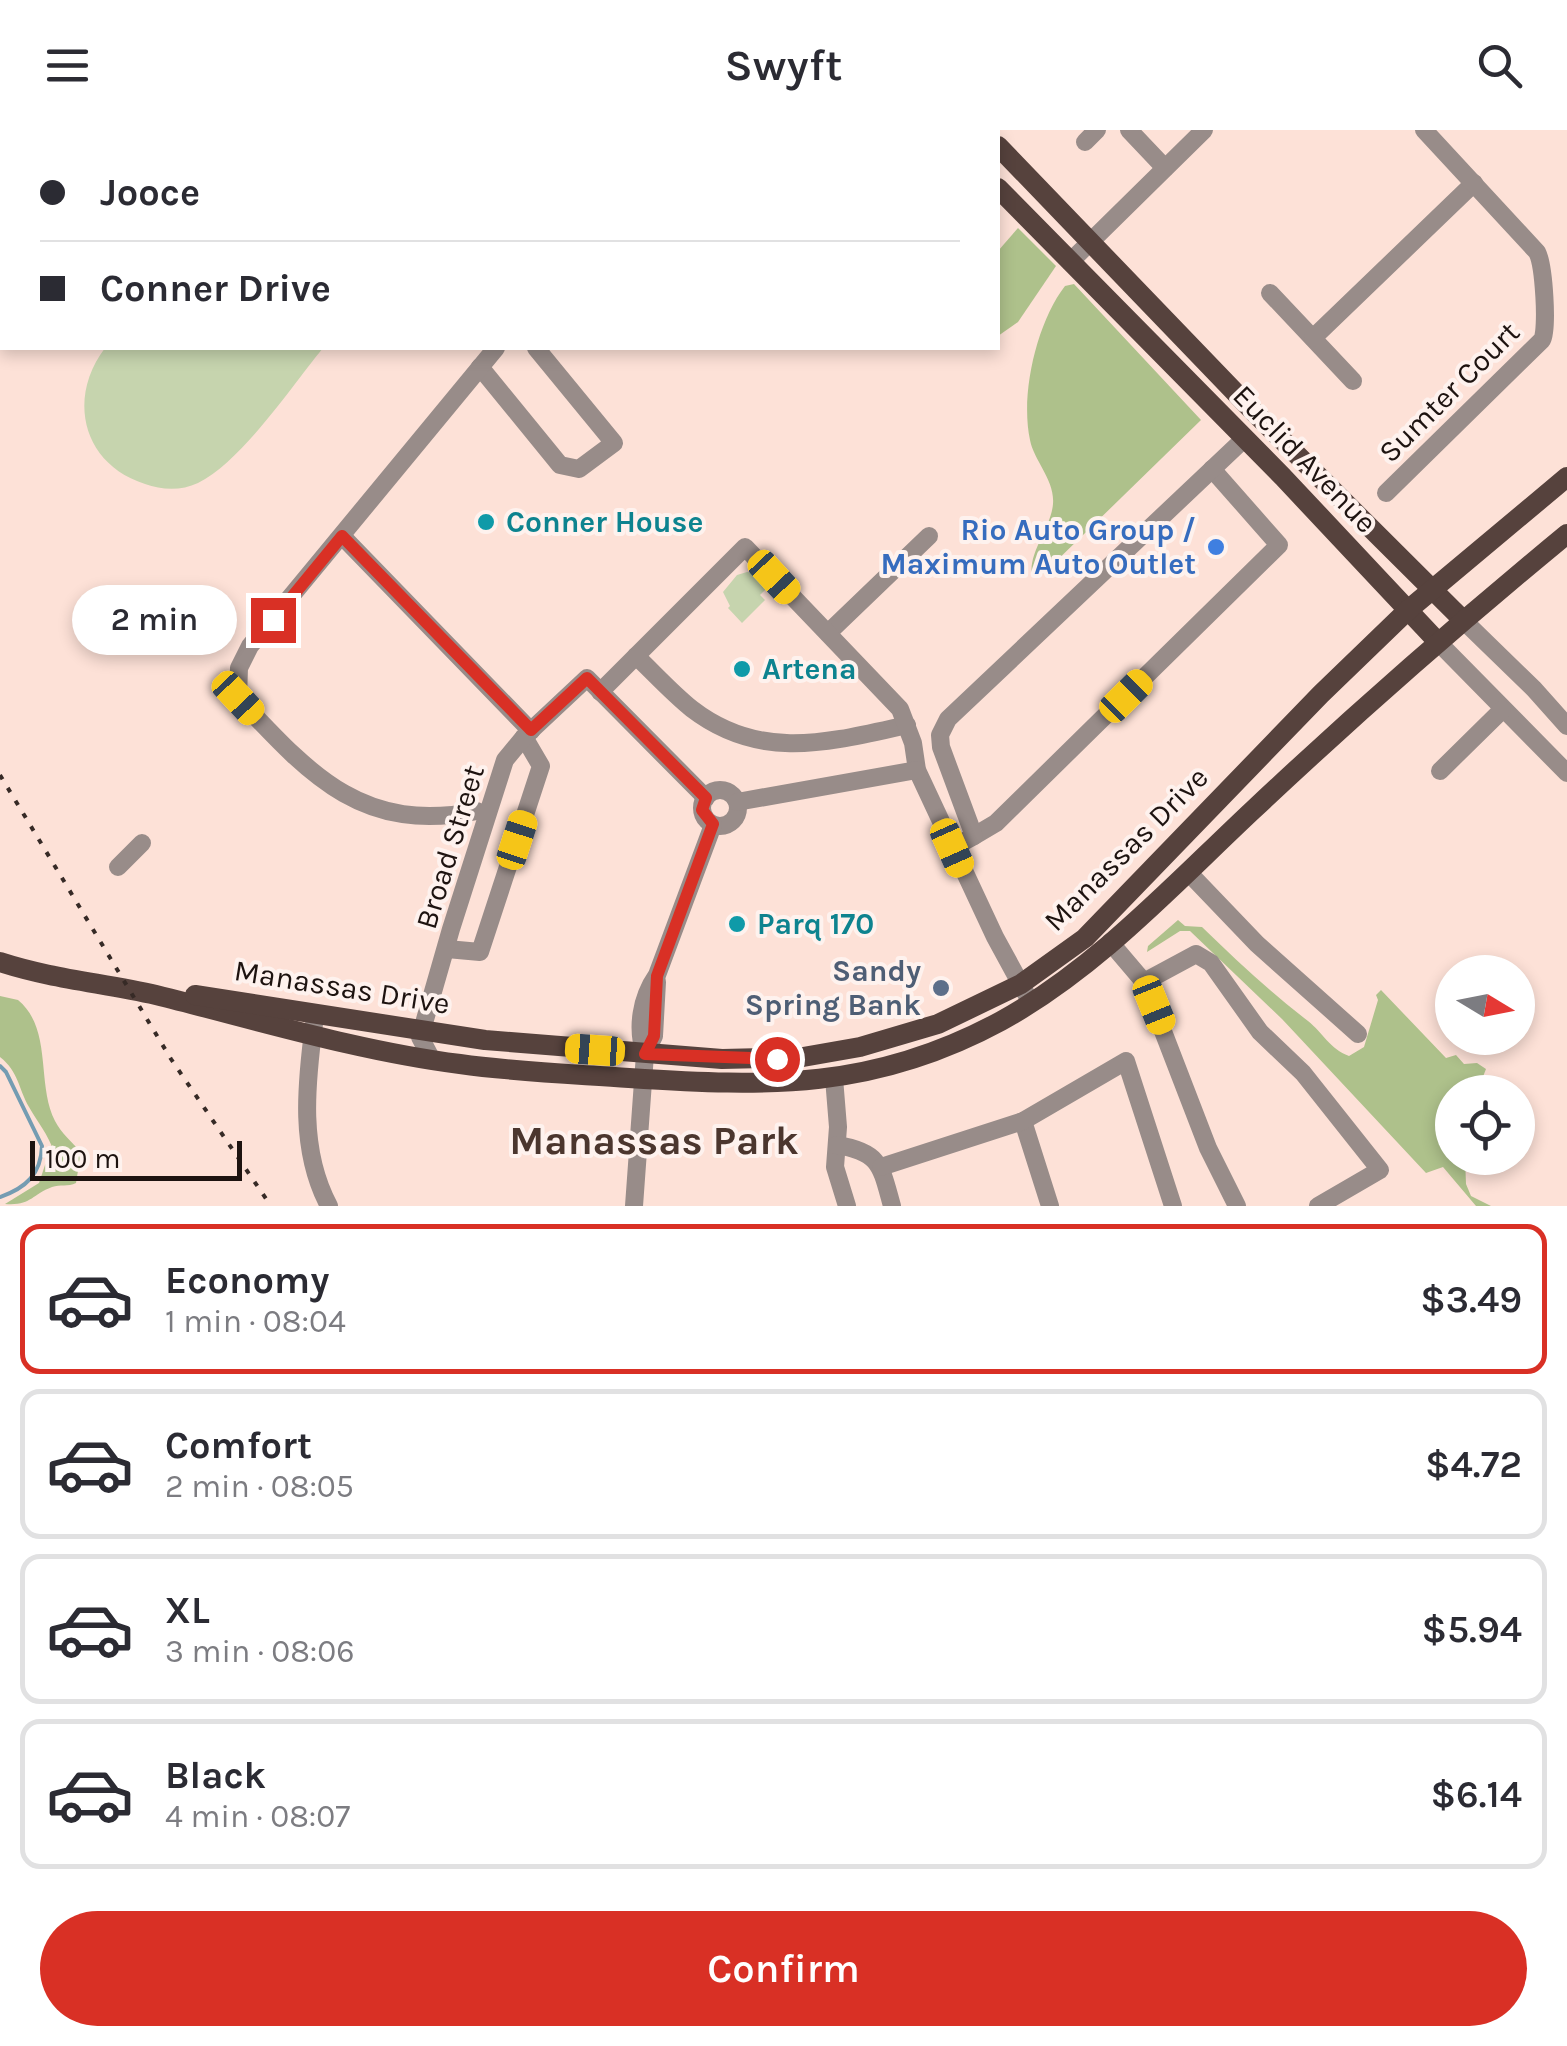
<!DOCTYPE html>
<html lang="en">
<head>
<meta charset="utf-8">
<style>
  body { margin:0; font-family:Karla,sans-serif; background:#f2f2f3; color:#2b2b33; height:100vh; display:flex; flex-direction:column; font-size:38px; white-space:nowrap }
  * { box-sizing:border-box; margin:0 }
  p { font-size:32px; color:#7c7c81 }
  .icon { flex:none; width:55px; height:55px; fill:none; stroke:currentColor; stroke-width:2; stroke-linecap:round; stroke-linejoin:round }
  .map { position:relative; height:1076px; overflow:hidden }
  .side { display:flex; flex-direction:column; background:#fff; flex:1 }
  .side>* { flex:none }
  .hud { position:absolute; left:0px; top:0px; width:1000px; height:220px; box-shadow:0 5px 15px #0003; display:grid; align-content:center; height:220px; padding:0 40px; background:#fff }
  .needle { width:65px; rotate:100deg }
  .controls { position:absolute; left:1435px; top:825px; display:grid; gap:20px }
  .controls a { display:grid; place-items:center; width:100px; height:100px; border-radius:50%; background:#fff; box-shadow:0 5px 15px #0003; font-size:50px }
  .scale { position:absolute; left:30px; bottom:25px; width:212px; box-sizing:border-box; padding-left:10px; border:5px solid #1d1310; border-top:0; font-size:28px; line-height:35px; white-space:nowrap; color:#1d1310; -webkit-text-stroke:8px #fef2ee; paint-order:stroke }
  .end { position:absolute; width:45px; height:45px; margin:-22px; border:12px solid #d93025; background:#fff; box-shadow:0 0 0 5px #fff }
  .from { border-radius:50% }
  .bubble { position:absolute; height:70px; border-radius:35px; background:#fff; box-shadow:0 5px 15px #0003; font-size:32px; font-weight:600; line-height:70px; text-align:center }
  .car { position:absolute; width:30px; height:60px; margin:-30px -15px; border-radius:12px; box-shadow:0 0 8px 2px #0007; background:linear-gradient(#f5c518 24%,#345 0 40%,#f5c518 0 76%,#345 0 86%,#f5c518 0) }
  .hud b { display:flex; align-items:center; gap:35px; height:95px; font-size:38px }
  .hud b+b { border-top:2px solid #e1e1e2 }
  .hud i { width:25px; height:25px; background:#2b2b33 }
  ul { padding:18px 0 0; list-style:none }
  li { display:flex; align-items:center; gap:30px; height:150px; margin:0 20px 15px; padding:0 20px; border:5px solid #e1e1e2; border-radius:20px }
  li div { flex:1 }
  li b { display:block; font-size:38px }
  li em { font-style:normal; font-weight:600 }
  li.current { border-color:#d93025 }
  li>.icon { width:90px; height:90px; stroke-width:1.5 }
  .action { display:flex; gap:20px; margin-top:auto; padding:20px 40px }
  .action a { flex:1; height:115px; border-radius:60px; background:#d93025; color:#fff; font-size:40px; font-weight:600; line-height:115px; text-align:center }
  header { display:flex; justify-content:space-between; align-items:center; height:130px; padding:0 40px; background:#fff; font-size:45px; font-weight:600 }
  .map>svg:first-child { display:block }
</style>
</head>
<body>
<header><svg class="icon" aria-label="menu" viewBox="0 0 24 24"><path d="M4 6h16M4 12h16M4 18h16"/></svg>Swyft<svg class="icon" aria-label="search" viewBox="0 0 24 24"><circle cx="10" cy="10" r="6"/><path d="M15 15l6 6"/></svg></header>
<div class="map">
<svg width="1567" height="1076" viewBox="0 0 1567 1076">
  <rect width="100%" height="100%" fill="#fde1d7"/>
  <g fill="#c6d4ae">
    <path d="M105 218H323C291 257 242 331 198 353 181 361 162 360 145 354 82 334 67 268 105 218Z"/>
    <path d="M747 442 754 443 767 458 760 465 765 470 742 493 728 478 730 476 723 462 737 445Z"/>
  </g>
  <g fill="#aec18b">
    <path d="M1018 98 1056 136 1018 192 998 206V121Z"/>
    <path d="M1074 154 1201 290 1043 444 1032 446C1028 422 1051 398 1053 374 1055 350 1034 331 1030 310 1020 264 1037 192 1065 156Z"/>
    <path d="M1178 790 1185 796 1202 797C1236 830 1270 862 1308 891 1323 903 1330 919 1349 926L1364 917 1378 870 1376 865 1381 860 1446 928 1456 925 1464 934 1477 933 1486 939 1479 957 1480 962H1452V1028H1465L1466 1054 1471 1066 1491 1076H1476L1443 1037 1426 1043 1282 889 1190 801H1180L1147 822 1148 816Z"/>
    <path d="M0 866 18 870C53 899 36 954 55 991 61 1003 72 1012 81 1022L76 1053C68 1057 60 1054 52 1057 31 1065 31 1076 5 1074L39 1053 45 1035 54 1022C48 1004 38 993 29 977 18 958 19 942 0 927Z"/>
  </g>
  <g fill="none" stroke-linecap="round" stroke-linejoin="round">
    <path stroke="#749cb2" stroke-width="4" d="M0 936 6 942 42 1016C41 1044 26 1058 0 1067"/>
    <g stroke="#988c89" stroke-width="18">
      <path d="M642 0V2"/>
      <path d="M1129 0 1165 38"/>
      <path d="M1085 12 1097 0"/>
      <path d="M1070 132 1204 0"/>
      <path d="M1270 163 1353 251"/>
      <path d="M1313 208 1474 53"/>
      <path d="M480 237 560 335 579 339 614 313 536 218"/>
      <path d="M1386 363 1542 210C1548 199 1544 135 1537 122L1424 0"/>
      <path d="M342 406 531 601"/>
      <path d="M1463 490 1534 559 1567 596"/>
      <path d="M828 503 929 406"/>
      <path d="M1437 511 1567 643"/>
      <path d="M636 526C654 543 672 563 692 579 761 632 830 612 907 595"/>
      <path d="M600 562 745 417 900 579 913 613 917 640 995 807 1031 873"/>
      <path d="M1440 641 1502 580"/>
      <circle cx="720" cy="678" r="18"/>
      <path d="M737 672 917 640"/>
      <path d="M477 681C363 704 311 646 238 568L239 538 250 516 496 218"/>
      <path d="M974 706 996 693 1279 415 1212 339"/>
      <path d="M952 718 974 706 941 617 940 605 948 589 1244 309"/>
      <path d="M118 737 142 713"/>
      <path d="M1188 742 1257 814 1358 904"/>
      <path d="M1110 812 1144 852 1208 1018 1237 1076"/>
      <path d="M447 819 480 822 541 636 524 607"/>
      <path d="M1144 852 1196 824 1211 833 1260 902 1303 943 1380 1040 1318 1076"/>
      <path d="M314 894C306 955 299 1020 329 1076"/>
      <path d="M645 924 654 906 657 852"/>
      <path d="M432 930 420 907 451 799 505 630 524 607 587 548 706 668"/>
      <path d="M834 948 838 997 835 1037 847 1076"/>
      <path d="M1023 991 1050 1076"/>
      <path d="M837 1015C881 1022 881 1037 892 1076"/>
      <path d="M881 1037 1023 991 1126 931 1173 1076"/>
      <path d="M634 1076 645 924C636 898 641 868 657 845L713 695"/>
    </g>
    <g stroke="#56423d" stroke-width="20">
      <path d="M941 0 943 2"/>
      <path d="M982 0 984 2"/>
      <path d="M998 16 1254 282 1463 490"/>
      <path d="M998 58 1283 347 1437 511"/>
      <path d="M0 832C52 849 104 853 156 865 257 890 358 921 460 934 516 942 573 944 629 948 768 957 874 960 1001 891 1097 838 1174 754 1253 680 1355 584 1459 493 1567 404"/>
      <path d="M195 865 485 910 722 929 803 927 860 917 938 894 1021 854 1085 808 1321 564 1408 480 1567 347"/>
    </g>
    <path stroke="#362a26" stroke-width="4" stroke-dasharray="5 10" stroke-linecap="butt" d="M0 645 171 929 271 1076"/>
  </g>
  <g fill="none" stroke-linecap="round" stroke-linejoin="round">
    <path stroke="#d93025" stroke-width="12" d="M273 490 342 406 531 600 587 548 706 668 702 680 713 694 657 846 654 906 645 924 777 929"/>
  </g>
  <g fill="#0f9aa8" stroke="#fef2ee" stroke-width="4">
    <circle cx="486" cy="392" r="10"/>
    <circle cx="742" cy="539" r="10"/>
    <circle cx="737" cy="794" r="10"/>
  </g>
  <circle fill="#3f7fe0" stroke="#fef2ee" stroke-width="4" cx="1216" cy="417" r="10"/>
  <circle fill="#5c6f8a" stroke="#fef2ee" stroke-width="4" cx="941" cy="858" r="10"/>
  <g text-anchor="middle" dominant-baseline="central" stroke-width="8" stroke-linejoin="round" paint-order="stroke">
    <g font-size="30" fill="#1d1310" stroke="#fef2ee">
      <text transform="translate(1449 262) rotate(-45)">Sumter Court</text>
      <text transform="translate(1305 329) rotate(46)">Euclid Avenue</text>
      <text transform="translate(450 717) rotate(-73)">Broad Street</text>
      <text transform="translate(1126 719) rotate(-45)">Manassas Drive</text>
      <text transform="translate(342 857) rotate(9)">Manassas Drive</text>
    </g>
    <g font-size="30" font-weight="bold" fill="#0d838f" stroke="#fef2ee" text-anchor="start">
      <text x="506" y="392">Conner House</text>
      <text x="762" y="539">Artena</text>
      <text x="757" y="794">Parq 170</text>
    </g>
    <g font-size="30" font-weight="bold" fill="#366cbe" stroke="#fef2ee" text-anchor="end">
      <text x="1196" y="400">Rio Auto Group /<tspan x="1196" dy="34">Maximum Auto Outlet</tspan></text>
    </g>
    <g font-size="30" font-weight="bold" fill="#4e5e75" stroke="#fef2ee" text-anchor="end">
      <text x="921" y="841">Sandy<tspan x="921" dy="34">Spring Bank</tspan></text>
    </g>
    <g font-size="40" font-weight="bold" fill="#4b362e" stroke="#fef2ee">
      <text x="654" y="1010">Manassas Park</text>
    </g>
  </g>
</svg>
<div class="controls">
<a><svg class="needle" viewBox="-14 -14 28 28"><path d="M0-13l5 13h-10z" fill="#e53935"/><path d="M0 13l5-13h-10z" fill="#7c7c81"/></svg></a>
<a><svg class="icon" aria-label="locate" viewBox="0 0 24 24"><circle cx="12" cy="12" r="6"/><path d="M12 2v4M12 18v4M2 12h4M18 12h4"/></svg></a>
</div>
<div class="scale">100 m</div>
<i class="end from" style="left:777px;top:929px"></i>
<i class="end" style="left:273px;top:490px"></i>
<div class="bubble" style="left:72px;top:455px;width:165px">2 min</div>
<i class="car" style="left:774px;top:447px;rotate:137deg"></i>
<i class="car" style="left:1126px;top:566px;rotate:45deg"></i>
<i class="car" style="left:238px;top:568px;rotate:137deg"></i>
<i class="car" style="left:517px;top:710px;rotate:18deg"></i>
<i class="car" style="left:952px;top:718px;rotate:156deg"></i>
<i class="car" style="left:1154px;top:875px;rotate:158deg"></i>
<i class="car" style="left:595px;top:920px;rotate:274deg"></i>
<div class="hud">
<b><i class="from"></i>Jooce</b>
<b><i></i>Conner Drive</b>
</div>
</div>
<section class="side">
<ul>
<li class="current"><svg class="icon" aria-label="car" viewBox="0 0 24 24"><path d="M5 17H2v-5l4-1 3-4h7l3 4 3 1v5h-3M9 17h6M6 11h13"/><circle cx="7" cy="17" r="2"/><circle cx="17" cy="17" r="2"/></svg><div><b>Economy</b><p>1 min · 08:04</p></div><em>$3.49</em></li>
<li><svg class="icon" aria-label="car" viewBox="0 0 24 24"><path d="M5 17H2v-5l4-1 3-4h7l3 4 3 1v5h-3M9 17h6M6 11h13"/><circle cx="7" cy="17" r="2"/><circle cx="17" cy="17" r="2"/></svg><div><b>Comfort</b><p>2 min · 08:05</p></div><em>$4.72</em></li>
<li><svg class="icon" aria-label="car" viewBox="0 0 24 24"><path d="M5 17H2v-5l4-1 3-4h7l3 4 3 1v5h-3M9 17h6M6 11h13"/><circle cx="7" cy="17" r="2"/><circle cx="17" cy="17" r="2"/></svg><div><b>XL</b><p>3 min · 08:06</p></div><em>$5.94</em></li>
<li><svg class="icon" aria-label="car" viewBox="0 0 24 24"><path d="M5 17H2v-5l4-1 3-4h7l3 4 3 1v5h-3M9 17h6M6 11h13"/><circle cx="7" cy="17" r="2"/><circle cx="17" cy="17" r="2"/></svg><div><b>Black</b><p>4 min · 08:07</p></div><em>$6.14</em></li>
</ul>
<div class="action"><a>Confirm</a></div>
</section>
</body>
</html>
